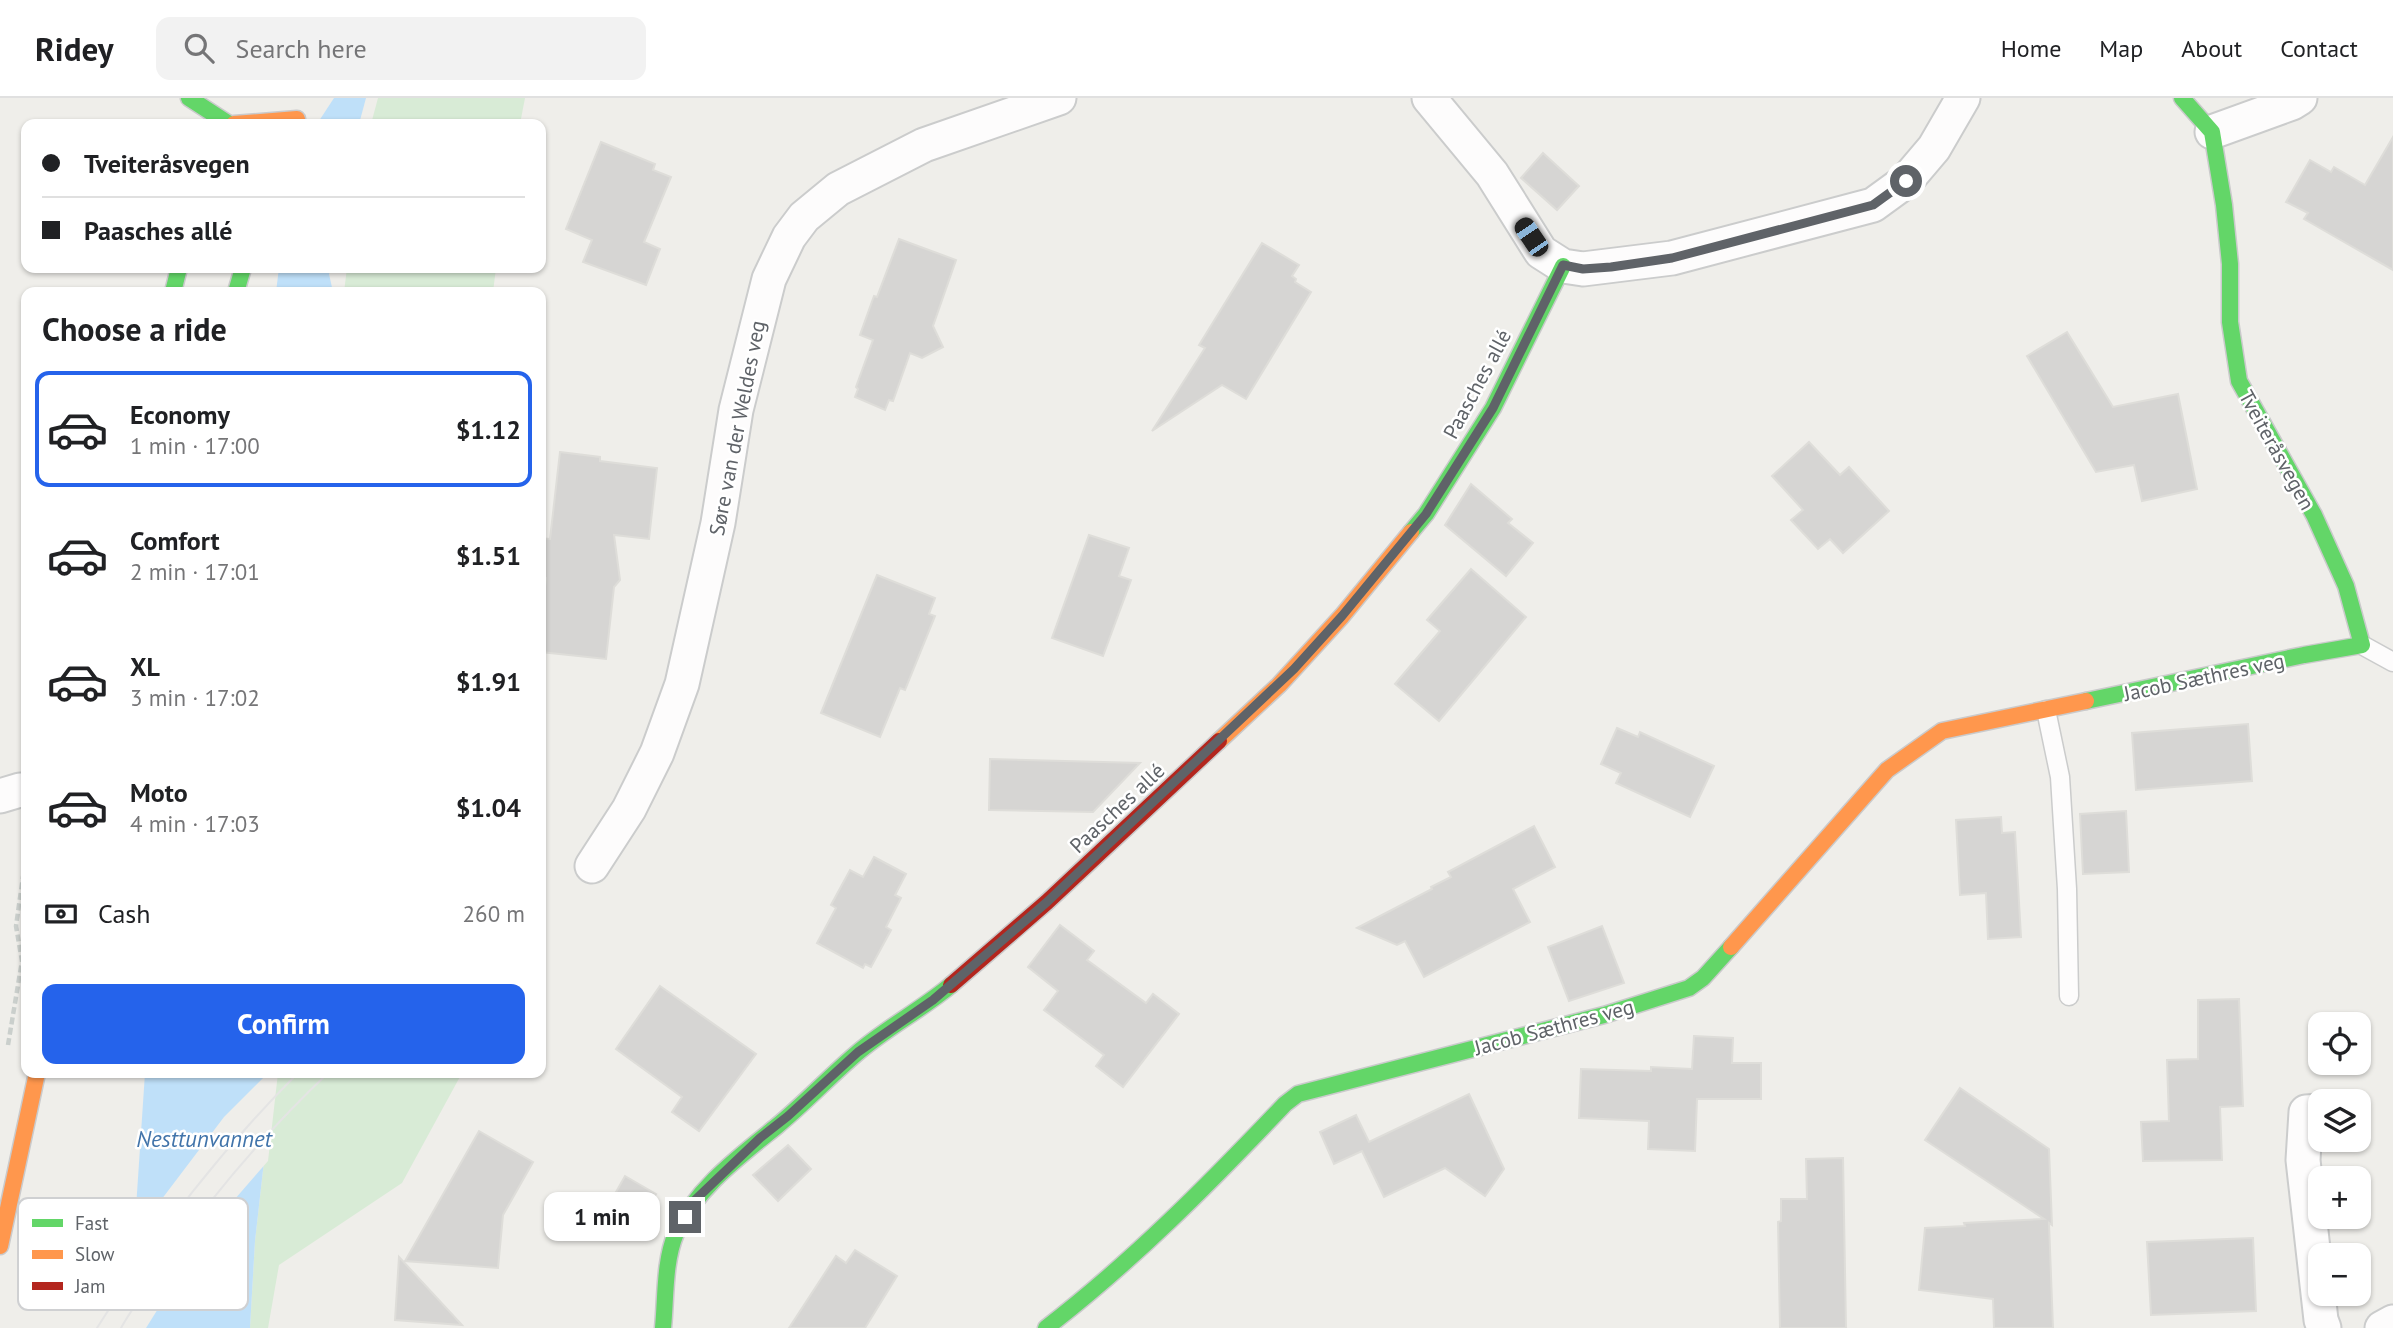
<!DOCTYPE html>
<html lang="en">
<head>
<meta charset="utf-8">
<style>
  body { margin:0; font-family:"PT Sans",sans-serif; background:#f2f2f2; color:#202124; height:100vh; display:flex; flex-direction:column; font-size:26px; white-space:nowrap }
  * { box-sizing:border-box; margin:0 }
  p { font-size:23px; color:#757577 }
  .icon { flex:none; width:38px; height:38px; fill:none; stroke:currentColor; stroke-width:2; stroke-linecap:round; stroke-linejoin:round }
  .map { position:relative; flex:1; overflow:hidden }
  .sheet { position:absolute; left:21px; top:189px; width:525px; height:791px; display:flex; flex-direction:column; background:#fff; border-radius:14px; box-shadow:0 2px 5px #0004 }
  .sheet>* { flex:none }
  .top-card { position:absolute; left:21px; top:21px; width:525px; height:154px; border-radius:14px; box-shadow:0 2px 5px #0004; display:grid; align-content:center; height:154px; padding:0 21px; background:#fff }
  .buttons { position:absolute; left:2308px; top:914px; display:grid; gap:14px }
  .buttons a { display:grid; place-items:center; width:63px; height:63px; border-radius:14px; background:#fff; box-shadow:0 2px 5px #0004; font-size:35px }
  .end { position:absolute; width:32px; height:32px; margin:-16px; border:9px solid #5f6368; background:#fff; box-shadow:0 0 0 4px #fff }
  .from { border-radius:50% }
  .bubble { position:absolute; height:49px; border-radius:14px; background:#fff; box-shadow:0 2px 5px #0004; font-size:23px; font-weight:700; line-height:49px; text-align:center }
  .car { position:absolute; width:21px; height:42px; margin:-21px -10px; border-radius:9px; box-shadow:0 0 5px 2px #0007; background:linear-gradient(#222 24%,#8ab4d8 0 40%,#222 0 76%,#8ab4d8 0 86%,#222 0) }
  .top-card b { display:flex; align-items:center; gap:24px; height:66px; font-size:26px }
  .top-card b+b { border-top:2px solid #e0e0e0 }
  .top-card i { width:18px; height:18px; background:#202124 }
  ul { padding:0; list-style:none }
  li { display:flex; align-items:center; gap:21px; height:116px; margin:0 14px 10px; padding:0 7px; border:4px solid transparent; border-radius:14px }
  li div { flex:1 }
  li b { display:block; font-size:26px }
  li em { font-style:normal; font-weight:700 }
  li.selected { border-color:#2563eb }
  li>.icon { width:63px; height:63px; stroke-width:1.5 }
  h2 { padding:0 21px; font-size:32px; line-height:84px }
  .pay { display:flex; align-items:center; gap:18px; height:77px; padding:0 21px; font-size:26px }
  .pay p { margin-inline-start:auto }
  .primary-button { display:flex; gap:14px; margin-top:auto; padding:14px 21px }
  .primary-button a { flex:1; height:80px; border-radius:14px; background:#2563eb; color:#fff; font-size:28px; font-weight:700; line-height:80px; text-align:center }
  header { display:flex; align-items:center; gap:42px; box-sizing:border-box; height:98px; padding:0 35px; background:#fff; border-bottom:2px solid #e0e0e0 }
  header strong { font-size:33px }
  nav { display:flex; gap:38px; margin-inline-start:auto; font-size:24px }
  .search { width:490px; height:63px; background:#f2f2f2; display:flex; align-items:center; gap:18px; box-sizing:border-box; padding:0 24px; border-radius:14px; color:#757577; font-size:26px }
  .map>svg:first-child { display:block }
</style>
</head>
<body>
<header>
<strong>Ridey</strong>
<div class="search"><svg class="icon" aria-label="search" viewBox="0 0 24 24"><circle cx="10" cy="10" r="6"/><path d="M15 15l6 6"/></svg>Search here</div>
<nav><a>Home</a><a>Map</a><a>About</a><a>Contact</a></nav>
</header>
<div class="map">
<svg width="2393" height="1230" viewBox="0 0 2393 1230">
  <rect width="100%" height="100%" fill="#efeeea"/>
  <g fill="#d8ebd6">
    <path d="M378 0H525L520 26H371Z"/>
    <path d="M347 170H496L493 194H344Z"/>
    <path d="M274 975H462L402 1085 279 1167 268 1230H250L255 1143Z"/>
  </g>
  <g fill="#bfe0f9">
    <path d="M334 0H366L359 26H317Z"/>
    <path d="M279 170H332L329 176 333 194H276Z"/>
    <path d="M145 975H274L255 1143 250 1230H128Z"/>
  </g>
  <path fill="#efeeea" d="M268 975H278L268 1063 228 1109 181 1174 146 1230H124L130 1143 224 1019Z"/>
  <g fill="#d6d5d3" stroke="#deddd9" stroke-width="2">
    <path d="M2393 39V172L2304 121 2308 115 2286 104 2310 62 2331 74 2334 69 2365 87Z"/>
    <path d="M601 44 655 66 653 72 671 79 644 144 660 151 646 187 583 164 592 142 566 131Z"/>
    <path d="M1543 55 1579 88 1557 112 1521 80Z"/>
    <path d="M899 141 956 162 933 228 943 249 922 260 910 255 893 303 889 302 885 312 855 299 858 291 856 289 873 242 860 237 874 198 877 199Z"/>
    <path d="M1262 145 1299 167 1292 178 1296 181 1295 184 1311 194 1246 301 1222 287 1152 333 1205 250 1199 247Z"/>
    <path d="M2067 234 2113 309 2178 296 2197 391 2142 403 2134 367 2096 374 2027 258Z"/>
    <path d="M1809 344 1840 377 1849 369 1889 413 1843 455 1830 441 1818 451 1791 422 1803 412 1772 378Z"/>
    <path d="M560 354 600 359V363L657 370 649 441 614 437 620 482 614 489 606 561 541 554V522L546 480 541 479V440L550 441Z"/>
    <path d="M1471 386 1512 421 1508 425 1533 445 1506 478 1445 427Z"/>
    <path d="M1089 437 1129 450 1119 478 1131 482 1103 558 1052 540Z"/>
    <path d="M1471 471 1526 519 1439 623 1395 586 1440 533 1427 522Z"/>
    <path d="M877 477 935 500 929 516 935 518 905 592 900 590 880 639 821 615Z"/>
    <path d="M2248 626 2252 683 2136 692 2132 635Z"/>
    <path d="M1617 630 1638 639 1640 634 1714 668 1690 719 1616 685 1621 675 1601 666Z"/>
    <path d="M990 661 1140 665 1093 714 989 712Z"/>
    <path d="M2126 713 2129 774 2083 776 2080 716Z"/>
    <path d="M2001 719 2002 735 2015 734 2021 839 1988 841 1986 795 1960 797 1956 722Z"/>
    <path d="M1534 728 1555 769 1513 791 1530 824 1424 879 1405 843 1397 847 1357 830 1432 791 1431 789 1451 779 1448 774Z"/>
    <path d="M874 759 906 776 895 797 901 800 886 829 891 832 871 869 865 866 863 870 817 845 836 810 831 807 850 772 863 779Z"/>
    <path d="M1060 827 1094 853 1087 862 1146 905 1153 896 1179 916 1123 989 1096 968 1104 957 1044 912 1058 893 1028 869Z"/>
    <path d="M1602 828 1624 885 1569 903 1548 849Z"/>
    <path d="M660 888 756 956 699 1033 672 1014 682 999 616 951Z"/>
    <path d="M2239 901 2243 1008 2220 1009 2222 1062 2143 1063 2141 1024 2169 1023 2167 962 2198 961V902Z"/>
    <path d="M1694 938 1733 940 1732 965H1761V1001H1697L1695 1053 1648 1051 1649 1023 1579 1020 1581 971 1651 973V969L1692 971Z"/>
    <path d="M1960 990 2049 1051 2052 1127 2049 1125 2053 1230H1994L1993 1201 1919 1192 1925 1130 1965 1128 1964 1125 2044 1121 1925 1042Z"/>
    <path d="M1469 996 1504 1071 1485 1098 1445 1070 1384 1099 1362 1053 1334 1066 1320 1034 1356 1017 1369 1044Z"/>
    <path d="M479 1033 533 1064 503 1117 498 1170 405 1163Z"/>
    <path d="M788 1047 811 1071 778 1103 753 1077Z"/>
    <path d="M1843 1060 1846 1230H1780L1778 1124 1781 1123V1101H1807L1806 1061Z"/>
    <path d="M625 1078 656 1096 629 1135 602 1119Z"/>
    <path d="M2253 1140 2256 1213 2151 1217 2147 1144Z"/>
    <path d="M855 1152 897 1178 865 1230H789L836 1158 846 1165Z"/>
    <path d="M399 1159 462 1227 395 1222Z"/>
  </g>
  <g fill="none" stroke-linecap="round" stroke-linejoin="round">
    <g stroke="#cbcccc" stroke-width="21">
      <g id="lane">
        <path d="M2362 547 2393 564"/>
        <path d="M2046 612 2060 679 2067 791 2069 898"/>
      </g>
    </g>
    <g stroke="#cbcccc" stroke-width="37">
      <g id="street">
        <path d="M1429 0 1492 76 1541 154 1563 168 1583 171 1672 160 1873 107 1906 83 1934 50 1963 0"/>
        <path d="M2212 34 2292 5 2300 0"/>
        <path d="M0 698 20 692H26"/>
        <path d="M592 768 629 711 657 655 682 586 718 425 736 312 769 181 789 139 804 119 838 91 924 47 1059 0"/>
        <path d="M2320 1013 2306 1014 2303 1062 2321 1222 2324 1230"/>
        <path d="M2382 1230 2393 1224"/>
      </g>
    </g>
    <g stroke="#cacacb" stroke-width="19">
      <g id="fast">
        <path d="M189 0 229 26"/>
        <path d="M173 194 179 170"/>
        <path d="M236 194 243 170"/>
        <path d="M1411 434 1426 416 1493 310 1563 168"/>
        <path d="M2086 603 2304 557 2362 547 2346 488 2314 417 2239 283 2230 224V166L2224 107 2212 34 2182 0"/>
        <path d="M663 1230C666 1199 664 1164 676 1135 696 1090 740 1058 777 1028 805 1005 829 979 856 956 886 930 921 912 951 887"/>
        <path d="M1046 1230C1133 1163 1209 1086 1285 1006L1298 996 1604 917 1689 890 1703 880 1731 849"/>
      </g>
    </g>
    <g stroke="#cacacb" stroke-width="19">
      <g id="slow">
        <path d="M234 26 297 21"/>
        <path d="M1219 643 1279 587 1342 518 1411 434"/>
        <path d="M1731 849 1887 672 1942 633 2086 603"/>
        <path d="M0 1148 37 975"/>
      </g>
    </g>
    <g stroke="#cacacb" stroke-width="19">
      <path id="jam" d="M951 887 1047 804 1219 643"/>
    </g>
    <path stroke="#cacfcc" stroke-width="4.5" stroke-dasharray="7 3.5" stroke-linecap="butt" d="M8 947 22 863 16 828 26 758"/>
    <use href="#lane" stroke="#fdfcfc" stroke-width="18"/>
    <use href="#street" stroke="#fdfcfc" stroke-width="33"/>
    <use href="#fast" stroke="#63d668" stroke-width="16"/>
    <use href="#slow" stroke="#ff974d" stroke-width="16"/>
    <use href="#jam" stroke="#b3261e" stroke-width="16"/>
    <g stroke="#e4e4e4" stroke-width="2">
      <path d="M97 1230C155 1137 221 1052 298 975"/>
      <path d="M121 1230C134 1207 151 1185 166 1163 214 1095 268 1032 328 975"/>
    </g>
  </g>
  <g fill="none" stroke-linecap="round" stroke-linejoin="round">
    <path stroke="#5f6368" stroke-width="9" d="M685 1119 694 1103 760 1040 788 1018 858 954 933 902 1047 804 1294 571 1342 518 1426 416 1493 310 1563 167 1583 171 1611 169 1672 160 1873 107 1906 83"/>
  </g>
  <g text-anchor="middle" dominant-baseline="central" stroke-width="5" stroke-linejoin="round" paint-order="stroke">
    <g font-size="21" fill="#5f6368" stroke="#fff">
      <text transform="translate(1477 286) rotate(-62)">Paasches allé</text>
      <text transform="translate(737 330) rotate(-79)">Søre van der Weldes veg</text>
      <text transform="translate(2277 352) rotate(61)">Tveiteråsvegen</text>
      <text transform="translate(2204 579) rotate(-12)">Jacob Sæthres veg</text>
      <text transform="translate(1117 710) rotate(-43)">Paasches allé</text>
      <text transform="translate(1554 929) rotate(-15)">Jacob Sæthres veg</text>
    </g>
    <g font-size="23" font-style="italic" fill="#4174aa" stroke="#fff">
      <text x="204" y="1040">Nesttunvannet</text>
    </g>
  </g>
  <rect x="18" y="1100" width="230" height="112" rx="10" fill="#fff" stroke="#cfd0d2" stroke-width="2"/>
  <rect x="32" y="1121" width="31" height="8" fill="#63d668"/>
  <rect x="32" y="1152" width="31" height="9" fill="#ff974d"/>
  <rect x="32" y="1184" width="31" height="8" fill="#b3261e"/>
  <g font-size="19" fill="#5f6368">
    <text x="75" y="1132">Fast</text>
    <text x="75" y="1163">Slow</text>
    <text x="75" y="1195">Jam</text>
  </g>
</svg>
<div class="buttons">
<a><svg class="icon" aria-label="locate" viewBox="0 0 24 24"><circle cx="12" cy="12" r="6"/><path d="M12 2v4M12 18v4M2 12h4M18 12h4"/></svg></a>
<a><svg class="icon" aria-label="layers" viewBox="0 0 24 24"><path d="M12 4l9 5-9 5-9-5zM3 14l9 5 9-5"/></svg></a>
<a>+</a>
<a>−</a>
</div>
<i class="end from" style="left:1906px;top:83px"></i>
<i class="end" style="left:685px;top:1119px"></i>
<div class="bubble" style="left:544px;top:1094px;width:116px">1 min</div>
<i class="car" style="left:1531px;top:139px;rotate:326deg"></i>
<div class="top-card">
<b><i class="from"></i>Tveiteråsvegen</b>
<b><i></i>Paasches allé</b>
</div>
<section class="sheet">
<h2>Choose a ride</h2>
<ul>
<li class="selected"><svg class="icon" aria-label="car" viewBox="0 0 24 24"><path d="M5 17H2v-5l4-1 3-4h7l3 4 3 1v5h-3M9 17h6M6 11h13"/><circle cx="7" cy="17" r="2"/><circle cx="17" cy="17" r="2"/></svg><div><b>Economy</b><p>1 min · 17:00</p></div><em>$1.12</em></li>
<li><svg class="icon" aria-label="car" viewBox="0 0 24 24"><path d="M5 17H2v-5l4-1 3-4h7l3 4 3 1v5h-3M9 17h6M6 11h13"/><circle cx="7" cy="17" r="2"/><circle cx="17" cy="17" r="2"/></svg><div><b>Comfort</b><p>2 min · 17:01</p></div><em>$1.51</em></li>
<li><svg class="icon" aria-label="car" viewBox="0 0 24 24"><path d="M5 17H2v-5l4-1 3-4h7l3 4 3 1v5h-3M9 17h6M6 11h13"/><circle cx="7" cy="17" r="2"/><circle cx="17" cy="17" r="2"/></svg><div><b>XL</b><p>3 min · 17:02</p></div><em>$1.91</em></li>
<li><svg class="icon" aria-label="car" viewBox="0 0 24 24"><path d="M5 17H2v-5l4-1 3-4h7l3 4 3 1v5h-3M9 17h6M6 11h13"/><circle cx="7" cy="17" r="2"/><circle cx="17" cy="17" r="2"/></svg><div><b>Moto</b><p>4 min · 17:03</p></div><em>$1.04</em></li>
</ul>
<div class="pay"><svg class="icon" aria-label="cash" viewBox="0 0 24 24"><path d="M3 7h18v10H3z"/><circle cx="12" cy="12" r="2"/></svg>Cash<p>260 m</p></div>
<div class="primary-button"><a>Confirm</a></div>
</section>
</div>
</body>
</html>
